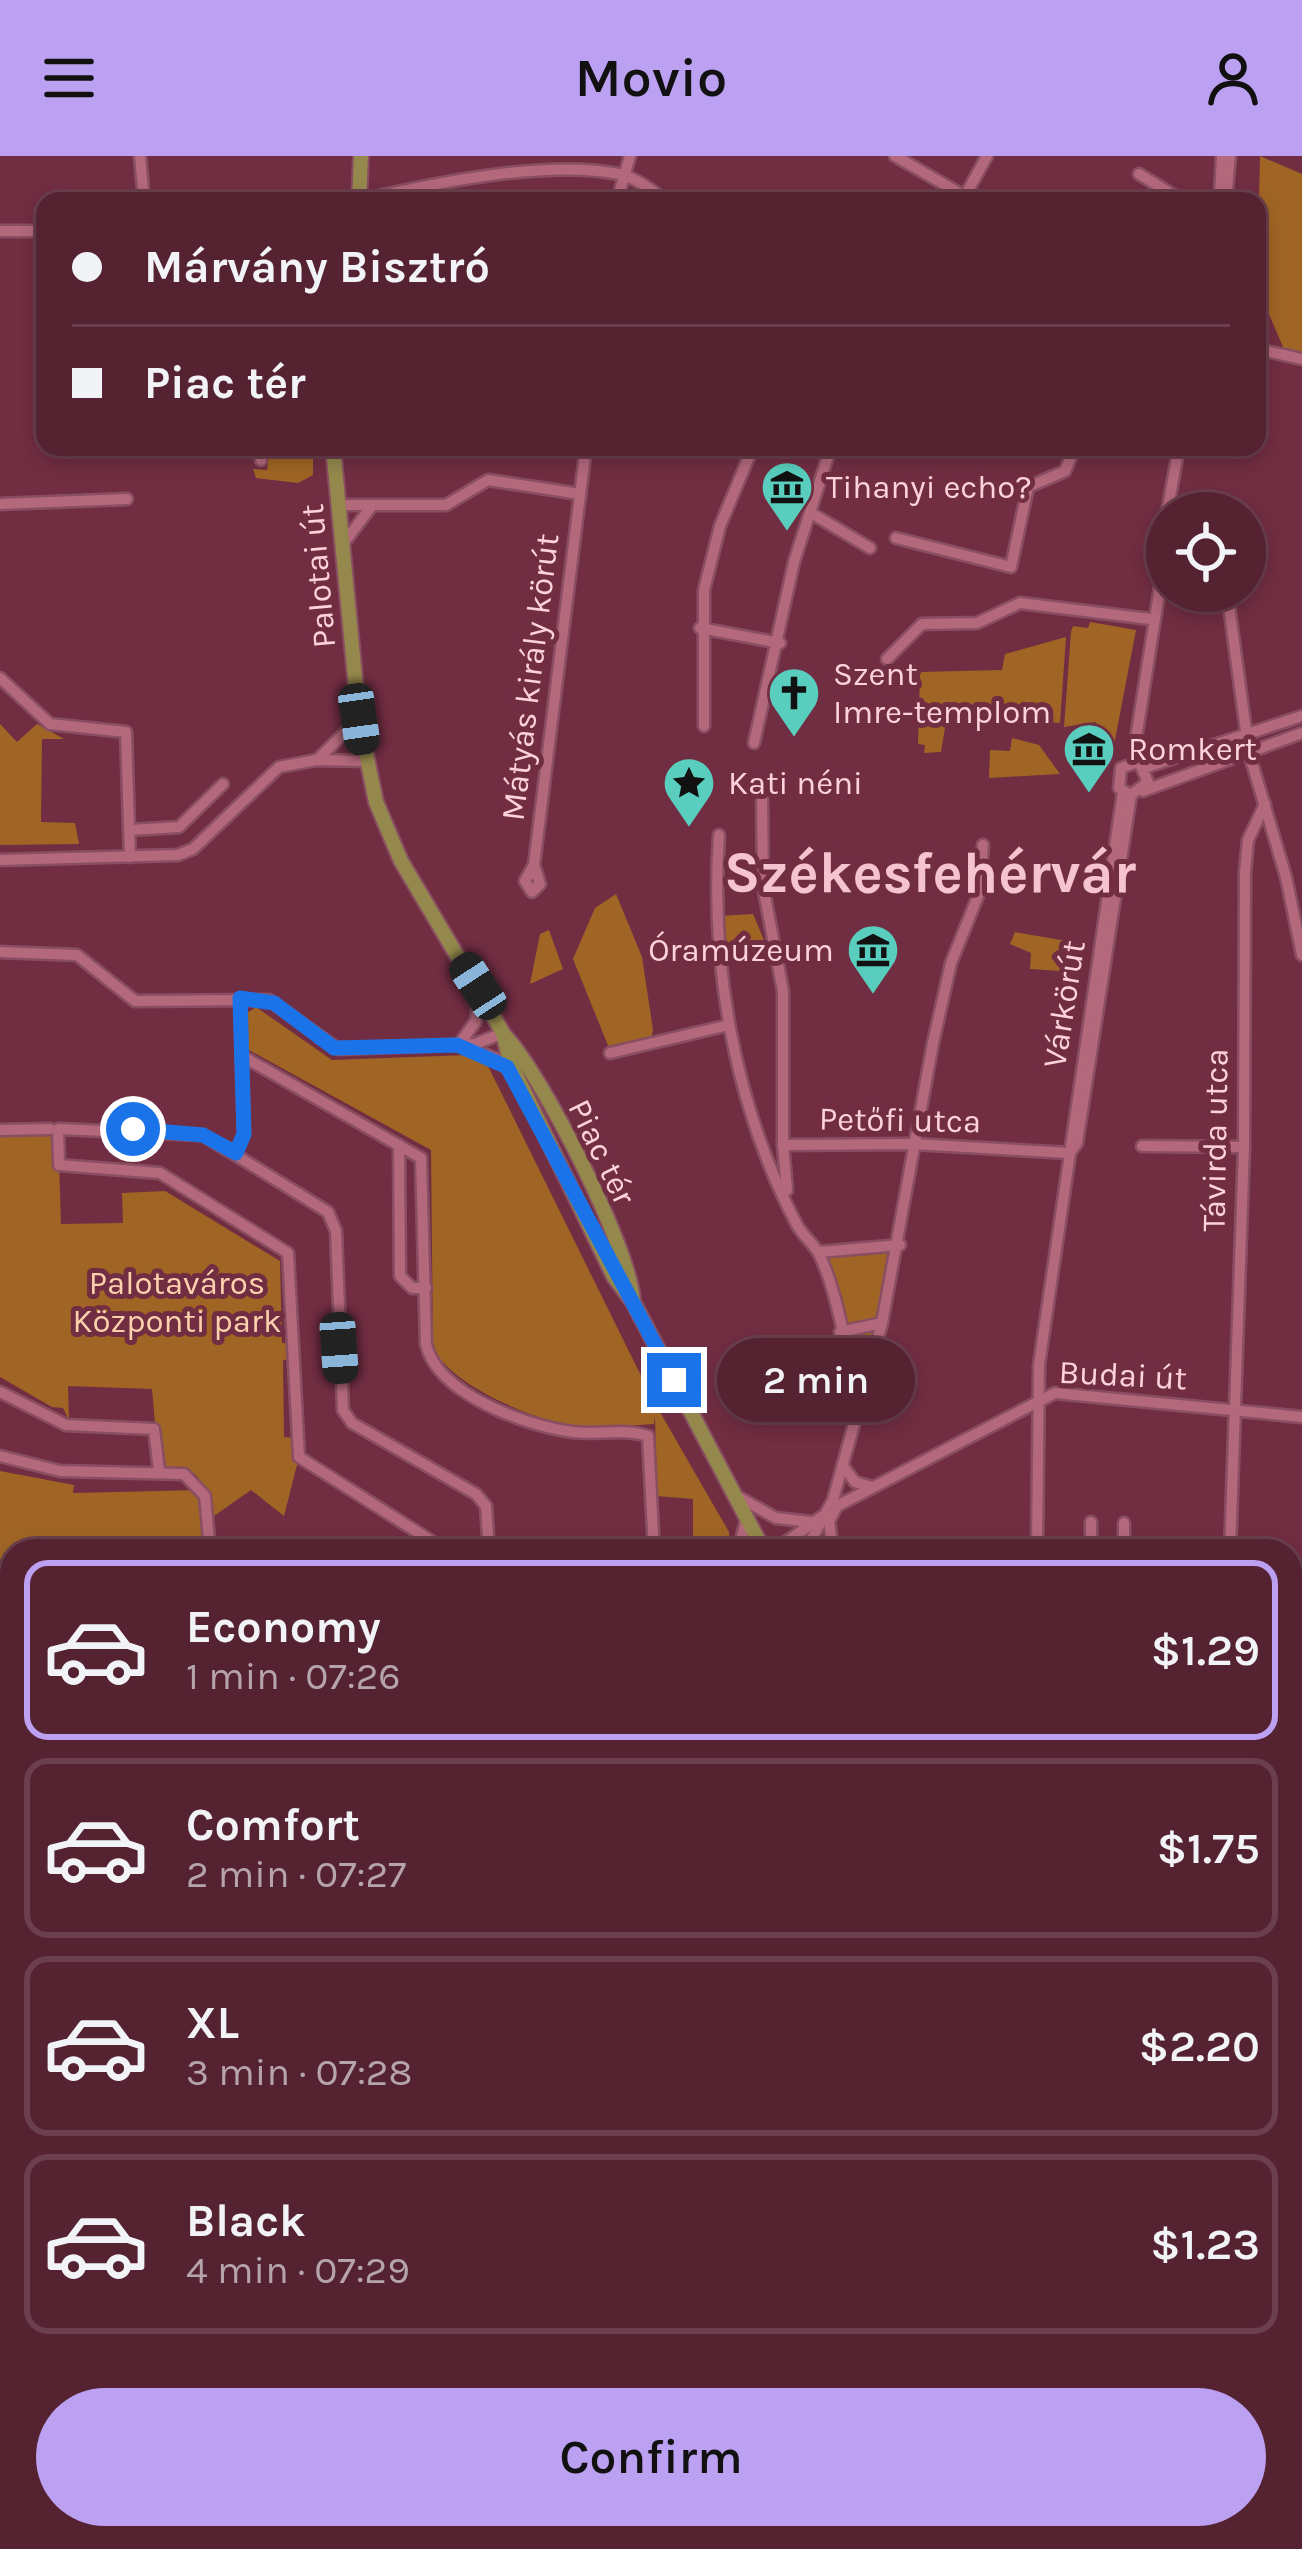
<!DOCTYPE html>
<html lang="en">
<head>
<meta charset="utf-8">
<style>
  body { margin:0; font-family:Karla,sans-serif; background:#5e2f3e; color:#f1f3f6; height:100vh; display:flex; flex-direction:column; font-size:45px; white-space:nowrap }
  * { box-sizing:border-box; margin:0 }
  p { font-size:39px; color:#b6a4ac }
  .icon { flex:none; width:66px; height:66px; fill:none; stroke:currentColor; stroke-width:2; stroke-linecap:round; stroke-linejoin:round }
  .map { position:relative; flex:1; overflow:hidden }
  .side { position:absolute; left:0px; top:1383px; width:1302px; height:1011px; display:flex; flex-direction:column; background:#552232; border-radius:36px 36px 0 0; box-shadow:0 6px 18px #0003,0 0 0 3px #6b3f4d }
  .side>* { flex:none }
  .hud { position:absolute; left:36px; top:36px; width:1230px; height:264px; border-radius:24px; box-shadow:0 6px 18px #0003,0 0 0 3px #6b3f4d; display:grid; align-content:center; height:264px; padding:0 36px; background:#552232 }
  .tools { position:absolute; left:1146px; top:336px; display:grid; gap:24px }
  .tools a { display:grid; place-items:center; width:120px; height:120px; border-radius:50%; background:#552232; box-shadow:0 6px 18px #0003,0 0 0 3px #6b3f4d; font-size:60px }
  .end { position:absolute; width:54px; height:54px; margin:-27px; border:15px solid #1a73e8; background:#fff; box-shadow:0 0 0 6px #fff }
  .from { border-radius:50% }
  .bubble { position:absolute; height:84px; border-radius:42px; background:#552232; box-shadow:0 6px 18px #0003,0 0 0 3px #6b3f4d; font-size:39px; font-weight:600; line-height:84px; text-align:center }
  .car { position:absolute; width:36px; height:72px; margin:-36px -18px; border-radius:15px; box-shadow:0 0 9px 3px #0007; background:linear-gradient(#222 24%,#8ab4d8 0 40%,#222 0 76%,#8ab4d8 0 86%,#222 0) }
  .hud b { display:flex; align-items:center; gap:42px; height:114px; font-size:45px }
  .hud b+b { border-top:3px solid #6b3f4d }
  .hud i { width:30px; height:30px; background:#f1f3f6 }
  ul { padding:21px 0 0; list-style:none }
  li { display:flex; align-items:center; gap:36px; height:180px; margin:0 24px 18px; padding:0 12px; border:6px solid #6b3f4d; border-radius:24px }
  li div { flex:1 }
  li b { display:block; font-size:45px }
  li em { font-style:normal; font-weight:600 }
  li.active { border-color:#bca0f2 }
  li>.icon { width:108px; height:108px; stroke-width:1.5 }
  .primary-button { display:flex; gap:24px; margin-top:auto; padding:24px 36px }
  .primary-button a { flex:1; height:138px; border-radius:72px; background:#bca0f2; color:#111; font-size:48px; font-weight:600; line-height:138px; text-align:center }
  header { display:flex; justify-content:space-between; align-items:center; height:156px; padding:0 36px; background:#bca0f2; color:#111; font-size:54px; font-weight:600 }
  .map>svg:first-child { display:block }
</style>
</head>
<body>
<header><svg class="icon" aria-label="menu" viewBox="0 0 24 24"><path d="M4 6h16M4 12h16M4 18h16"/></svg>Movio<svg class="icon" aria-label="person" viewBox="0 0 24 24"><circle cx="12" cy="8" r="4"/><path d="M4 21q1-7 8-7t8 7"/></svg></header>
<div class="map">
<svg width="1302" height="2393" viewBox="0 0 1302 2393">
  <rect width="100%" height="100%" fill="#712d42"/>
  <g fill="#a06525">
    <path d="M1260 0 1302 18V203L1286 198 1257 130Z"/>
    <path d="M270 291H313V319L298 327 256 322 253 313 267 314Z"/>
    <path d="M1090 466 1136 474 1110 610H1105L1096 566 1064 571 1071 476 1073 470 1088 472Z"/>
    <path d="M1066 481 1060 567 947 559 941 596 924 597 925 589 918 588 920 516 1002 514 1005 498Z"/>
    <path d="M0 568 17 586 37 568 64 583H42L41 666 75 667 79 688 0 689Z"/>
    <path d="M1012 582 1039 589 1060 618 989 622 990 594 1010 595Z"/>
    <path d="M616 738 642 801 653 874 651 883 609 892 573 803 595 752Z"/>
    <path d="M753 758 764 784 723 795 720 760Z"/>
    <path d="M549 774 563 813 530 828 540 778Z"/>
    <path d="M1015 776 1072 786 1076 816 1030 813 1031 797 1010 788Z"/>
    <path d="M256 851 332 904 467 899 486 906 653 1244 729 1376 730 1395H693V1343L657 1340 655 1260 654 1268C629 1269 602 1274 577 1271 538 1266 446 1228 433 1190L431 994 247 893V857Z"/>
    <path d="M58 973 61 1068 123 1067 122 1037 165 1035 280 1105 282 1187 293 1188 291 1203 283 1204 284 1281 294 1282 299 1301 284 1360 251 1334 211 1362 206 1332 195 1318 159 1314 152 1233 68 1230 69 1264 63 1252 52 1251 0 1221V974Z"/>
    <path d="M892 1094 860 1227 820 1100Z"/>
    <path d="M0 1315 74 1329 73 1337 203 1334 208 1380 195 1395H12L8 1438 0 1433Z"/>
  </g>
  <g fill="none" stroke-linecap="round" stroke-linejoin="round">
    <g stroke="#894e62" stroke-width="15">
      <g id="minor">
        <path d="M140 0 144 45"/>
        <path d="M895 0 973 45"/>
        <path d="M1139 18 1183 45"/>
        <path d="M1220 39 1222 0"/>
        <path d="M379 40C446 25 551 4 619 18 637 22 652 35 667 45"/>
        <path d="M965 40 987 0"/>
        <path d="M617 45 630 0"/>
        <path d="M1226 45 1230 0"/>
        <path d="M0 75H45"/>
        <path d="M1257 193 1302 203"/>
        <path d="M261 304 262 291"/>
        <path d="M0 348 127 343"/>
        <path d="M338 349H446L488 324 580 338"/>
        <path d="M811 357 870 392"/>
        <path d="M1167 357 1179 291"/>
        <path d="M896 382 1011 411 1028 331 1065 315 1075 291"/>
        <path d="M343 388 371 351"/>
        <path d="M1161 393 1167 359"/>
        <path d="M1227 435 1249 597 1286 721 1302 799"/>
        <path d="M700 472 780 487"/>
        <path d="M887 503 922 468 977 467 1020 447 1150 463"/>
        <path d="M0 522 50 568 126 576 130 701"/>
        <path d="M704 570V434L720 370 753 291"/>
        <path d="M754 587 794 406 831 291"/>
        <path d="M319 602 359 563"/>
        <path d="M1135 607 1121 612 1119 632 1131 639 1148 626 1134 595 1167 387"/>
        <path d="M1144 612 1302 560"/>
        <path d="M1143 635 1302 577"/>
        <path d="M762 638 763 730 783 835V989"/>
        <path d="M130 674 179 671 223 628"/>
        <path d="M719 679C710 811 735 951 797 1069 803 1080 814 1088 819 1098 838 1136 846 1198 858 1239"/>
        <path d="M0 704 178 699 193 693 279 611 316 604 366 605"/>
        <path d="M534 709 540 728 532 736 525 725 534 709 586 291"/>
        <path d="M0 796 77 799 135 845 269 844 338 893 475 888 503 877"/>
        <path d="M460 887 476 865 478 840"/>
        <path d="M466 891 497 903 512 917"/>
        <path d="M610 897 729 869"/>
        <path d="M242 900 421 1002 426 1188C437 1238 526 1270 573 1276 597 1279 625 1272 648 1280L654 1395"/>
        <path d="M0 974 50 973"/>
        <path d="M399 989 400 1120 412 1132H426"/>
        <path d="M1142 990 1244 991"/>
        <path d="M236 997 244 978 240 842"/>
        <path d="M1070 997 1077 987 1131 639"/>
        <path d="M787 1034 783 989 913 988 1070 997"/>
        <path d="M819 1096 900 1089"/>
        <path d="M840 1176 882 1167"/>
        <path d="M0 1236 66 1269 154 1273 159 1314"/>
        <path d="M0 1300 60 1315 184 1318 205 1340 210 1395"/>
        <path d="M843 1310 855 1326 872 1331"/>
        <path d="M735 1339 776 1362 811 1366"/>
        <path d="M1124 1367V1395"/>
        <path d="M439 1395 433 1386 299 1301 288 1097 160 1017 59 1009 58 973 203 979 328 1056 336 1075 343 1254 352 1267 476 1338 486 1350 489 1395"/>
        <path d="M738 1395 746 1365"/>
        <path d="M773 1395 837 1350 1055 1237 1302 1261"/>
        <path d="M805 1395 833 1344 882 1167 933 887 951 807 980 735 983 689"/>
        <path d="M833 1395 829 1365 836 1352"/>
        <path d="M1037 1395 1039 1209 1123 636"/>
        <path d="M1091 1395V1366"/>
        <path d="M1230 1395 1244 991 1245 716 1248 684 1265 648"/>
        <path d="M0 1638 8 1651 3 1666"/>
        <path d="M1290 1655H1302"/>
        <path d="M0 1702 6 1663"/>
        <path d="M0 1741H12"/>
        <path d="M0 2015 12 2018"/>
        <path d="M0 2289 12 2292"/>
        <path d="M1202 2382 1215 2393"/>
        <path d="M436 2393 439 2382"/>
        <path d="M565 2393 566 2382"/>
        <path d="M725 2393 727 2382"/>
        <path d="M928 2393 929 2382"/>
      </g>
    </g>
    <g stroke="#894e62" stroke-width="18">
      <g id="major">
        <path d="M359 45 361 0"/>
        <path d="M333 291 359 563 376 646 401 705 503 877 510 906 614 1121 633 1146 764 1395"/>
        <path d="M506 881C543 921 630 1092 633 1145"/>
        <path d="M0 1966 12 1968"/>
        <path d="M1290 2176 1302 2177"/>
        <path d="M644 2393 646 2382"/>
        <path d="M663 2393 668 2382"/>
      </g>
    </g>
    <use href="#minor" stroke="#b3687c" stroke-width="10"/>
    <use href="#major" stroke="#94884c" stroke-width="14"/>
  </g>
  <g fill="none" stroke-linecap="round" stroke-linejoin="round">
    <path stroke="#1a73e8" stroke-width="15" d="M133 973 203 979 236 997 244 978 240 842 274 847 334 892 457 889 507 911 674 1224"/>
  </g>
  <defs>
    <g id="museum-pin" transform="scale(2.7)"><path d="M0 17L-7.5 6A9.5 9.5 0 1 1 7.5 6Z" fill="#59cebe" stroke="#712d42"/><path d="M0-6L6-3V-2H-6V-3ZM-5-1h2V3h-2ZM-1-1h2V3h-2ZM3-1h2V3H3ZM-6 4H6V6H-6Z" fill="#111"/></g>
    <g id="church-pin" transform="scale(2.7)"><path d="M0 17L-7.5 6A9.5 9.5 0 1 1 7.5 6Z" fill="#59cebe" stroke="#712d42"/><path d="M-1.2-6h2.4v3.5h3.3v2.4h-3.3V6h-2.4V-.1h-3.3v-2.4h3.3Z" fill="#111"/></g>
    <g id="sight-pin" transform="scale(2.7)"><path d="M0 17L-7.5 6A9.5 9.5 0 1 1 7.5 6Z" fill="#59cebe" stroke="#712d42"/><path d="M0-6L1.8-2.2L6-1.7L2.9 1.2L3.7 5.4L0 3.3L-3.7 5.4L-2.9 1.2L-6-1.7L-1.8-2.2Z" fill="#111"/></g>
  </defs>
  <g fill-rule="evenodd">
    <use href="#museum-pin" x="787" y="331"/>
    <use href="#church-pin" x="794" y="537"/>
    <use href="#museum-pin" x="1089" y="593"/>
    <use href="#sight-pin" x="689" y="627"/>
    <use href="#museum-pin" x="873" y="794"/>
  </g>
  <g text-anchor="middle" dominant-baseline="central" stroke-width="10" stroke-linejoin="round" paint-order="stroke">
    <g font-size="33" fill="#fdd2dc" stroke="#712d42" text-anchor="start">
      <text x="826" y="331">Tihanyi echo?</text>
      <text x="833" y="518">Szent<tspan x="833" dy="38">Imre-templom</tspan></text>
      <text x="1128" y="593">Romkert</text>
      <text x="728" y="627">Kati néni</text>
      <text x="834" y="794" text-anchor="end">Óramúzeum</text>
    </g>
    <g font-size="33" fill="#fdd2dc" stroke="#712d42">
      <text transform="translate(318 420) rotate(-95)">Palotai út</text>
      <text transform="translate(530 521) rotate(-83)">Mátyás király körút</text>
      <text transform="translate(1064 848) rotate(-81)">Várkörút</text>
      <text transform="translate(900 964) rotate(1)">Petőfi utca</text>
      <text transform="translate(1215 984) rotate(-89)">Távirda utca</text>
      <text transform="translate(602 996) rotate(64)">Piac tér</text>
      <text transform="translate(1123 1219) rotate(3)">Budai út</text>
    </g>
    <g font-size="33" fill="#fcd2ad" stroke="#712d42">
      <text x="177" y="1127">Palotaváros<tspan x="177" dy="38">Központi park</tspan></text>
    </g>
    <g font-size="57" font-weight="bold" fill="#f6c4cf" stroke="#712d42">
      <text x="930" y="717">Székesfehérvár</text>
    </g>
  </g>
</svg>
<div class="tools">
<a><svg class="icon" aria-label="locate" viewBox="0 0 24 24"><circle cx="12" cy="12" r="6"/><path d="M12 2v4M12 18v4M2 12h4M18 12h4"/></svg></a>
</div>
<i class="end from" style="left:133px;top:973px"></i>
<i class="end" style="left:674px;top:1224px"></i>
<div class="bubble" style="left:717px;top:1182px;width:198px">2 min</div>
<i class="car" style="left:359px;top:563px;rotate:172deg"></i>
<i class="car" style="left:478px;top:830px;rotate:327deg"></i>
<i class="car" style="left:339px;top:1192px;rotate:176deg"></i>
<div class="hud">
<b><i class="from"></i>Márvány Bisztró</b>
<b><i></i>Piac tér</b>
</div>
<section class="side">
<ul>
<li class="active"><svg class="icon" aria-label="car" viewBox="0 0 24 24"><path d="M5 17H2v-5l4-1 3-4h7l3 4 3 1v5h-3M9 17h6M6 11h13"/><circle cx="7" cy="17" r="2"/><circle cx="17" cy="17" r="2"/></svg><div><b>Economy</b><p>1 min · 07:26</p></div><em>$1.29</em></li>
<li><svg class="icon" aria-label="car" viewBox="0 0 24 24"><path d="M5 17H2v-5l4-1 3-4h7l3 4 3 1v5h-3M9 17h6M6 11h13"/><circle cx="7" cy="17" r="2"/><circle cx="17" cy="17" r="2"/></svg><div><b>Comfort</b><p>2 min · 07:27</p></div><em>$1.75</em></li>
<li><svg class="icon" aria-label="car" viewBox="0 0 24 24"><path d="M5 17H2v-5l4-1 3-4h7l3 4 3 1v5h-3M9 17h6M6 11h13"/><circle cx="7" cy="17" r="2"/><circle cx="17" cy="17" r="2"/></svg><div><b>XL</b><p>3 min · 07:28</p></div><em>$2.20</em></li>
<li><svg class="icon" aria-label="car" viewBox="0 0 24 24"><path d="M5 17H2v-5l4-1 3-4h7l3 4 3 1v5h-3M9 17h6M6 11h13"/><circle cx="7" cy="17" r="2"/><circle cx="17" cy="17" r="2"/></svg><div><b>Black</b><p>4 min · 07:29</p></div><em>$1.23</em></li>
</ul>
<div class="primary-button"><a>Confirm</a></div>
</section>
</div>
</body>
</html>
